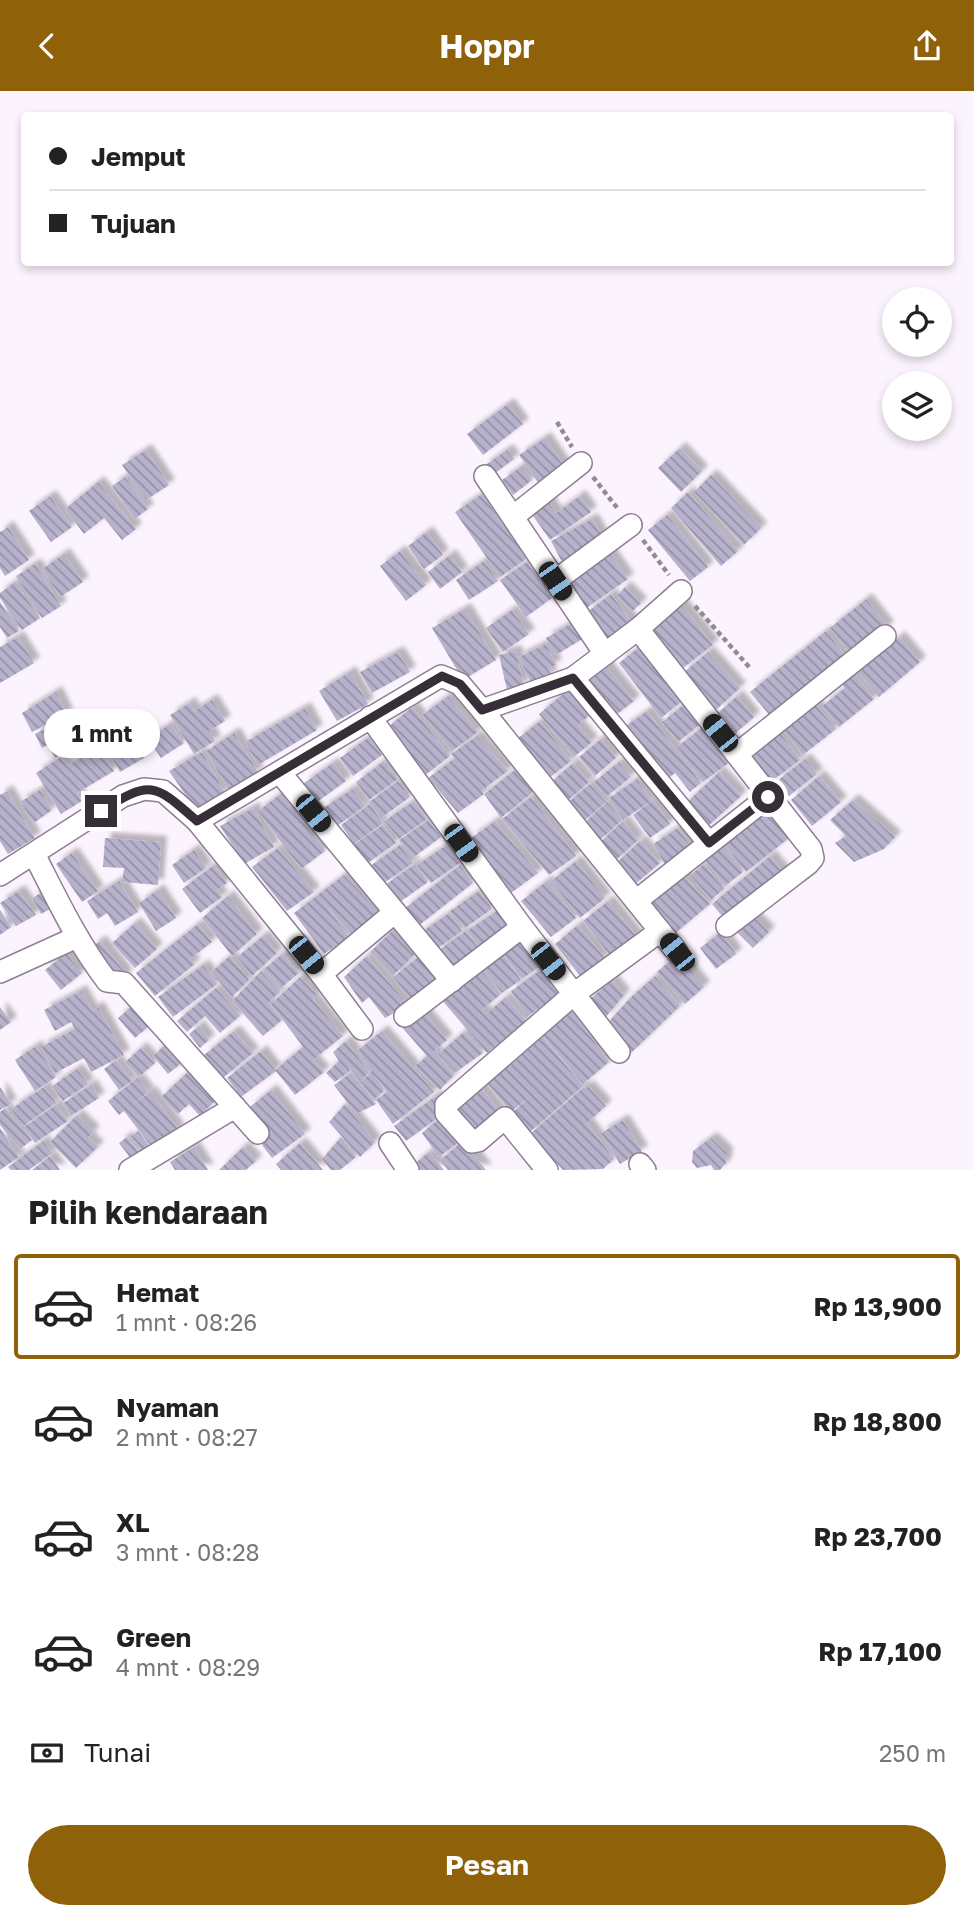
<!DOCTYPE html>
<html lang="id">
<head>
<meta charset="utf-8">
<style>
  body { margin:0; font-family:"Golos Text",sans-serif; background:#f6f6f6; color:#222; height:100vh; display:flex; flex-direction:column; font-size:26px; white-space:nowrap }
  * { box-sizing:border-box; margin:0 }
  p { font-size:23px; color:#767676 }
  .icon { flex:none; width:38px; height:38px; fill:none; stroke:currentColor; stroke-width:2; stroke-linecap:round; stroke-linejoin:round }
  .map { position:relative; height:1079px; overflow:hidden }
  .drawer { display:flex; flex-direction:column; background:#fff; flex:1 }
  .drawer>* { flex:none }
  .banner { position:absolute; left:21px; top:21px; width:933px; height:154px; border-radius:7px; box-shadow:0 4px 10px #0003; display:grid; align-content:center; height:154px; padding:0 28px; background:#fff }
  .tools { position:absolute; left:882px; top:196px; display:grid; gap:14px }
  .tools a { display:grid; place-items:center; width:70px; height:70px; border-radius:50%; background:#fff; box-shadow:0 4px 10px #0003; font-size:35px }
  .end { position:absolute; width:32px; height:32px; margin:-16px; border:9px solid #362f38; background:#fff; box-shadow:0 0 0 4px #fff }
  .from { border-radius:50% }
  .bubble { position:absolute; height:49px; border-radius:24px; background:#fff; box-shadow:0 4px 10px #0003; font-size:23px; font-weight:700; line-height:49px; text-align:center }
  .car { position:absolute; width:21px; height:42px; margin:-21px -10px; border-radius:9px; box-shadow:0 0 5px 2px #0007; background:linear-gradient(#222 24%,#8ab4d8 0 40%,#222 0 76%,#8ab4d8 0 86%,#222 0) }
  .banner b { display:flex; align-items:center; gap:24px; height:66px; font-size:26px }
  .banner b+b { border-top:2px solid #e0e0e0 }
  .banner i { width:18px; height:18px; background:#222 }
  ul { padding:0; list-style:none }
  li { display:flex; align-items:center; gap:21px; height:105px; margin:0 14px 10px; padding:0 14px; border:4px solid transparent; border-radius:7px }
  li div { flex:1 }
  li b { display:block; font-size:26px }
  li em { font-style:normal; font-weight:700 }
  li.current { border-color:#8f6109 }
  li>.icon { width:63px; height:63px; stroke-width:1.5 }
  h2 { padding:0 28px; font-size:32px; line-height:84px }
  .pay { display:flex; align-items:center; gap:18px; height:77px; padding:0 28px; font-size:26px }
  .pay p { margin-inline-start:auto }
  .action { display:flex; gap:14px; margin-top:auto; padding:14px 28px }
  .action a { flex:1; height:80px; border-radius:42px; background:#8f6109; color:#fff; font-size:28px; font-weight:700; line-height:80px; text-align:center }
  header { display:flex; justify-content:space-between; align-items:center; height:91px; padding:0 28px; background:#8f6109; color:#fff; font-size:32px; font-weight:700 }
  .map>svg:first-child { display:block }
</style>
</head>
<body>
<header><svg class="icon" aria-label="back" viewBox="0 0 24 24"><path d="M15 5l-7 7 7 7"/></svg>Hoppr<svg class="icon" aria-label="share" viewBox="0 0 24 24"><path d="M12 15V3M7 8l5-5 5 5M5 13v7h14v-7"/></svg></header>
<div class="map">
<svg width="974" height="1079" viewBox="0 0 974 1079">
  <defs>
    <pattern id="building-back-hatch" width="6" height="6" patternUnits="userSpaceOnUse" patternTransform="scale(1.75)"><rect width="6" height="6" fill="#b6b2cc"/><path d="M-1 5l2 2M0 0l6 6M5-1l2 2" fill="none" stroke="#9591a7"/></pattern>
    <filter id="shadow"><feDropShadow dx="6" dy="-6" stdDeviation="2" flood-color="#0004"/></filter>
  </defs>
  <rect width="100%" height="100%" fill="#fbf3fd"/>
  <g fill="url(#building-back-hatch)" filter="url(#shadow)">
    <path d="M508 313 523 333 483 364 467 343Z"/>
    <path d="M545 347 567 379 542 397 519 364Z"/>
    <path d="M680 357 702 380 681 401 658 377Z"/>
    <path d="M146 359 169 394 146 409 122 374Z"/>
    <path d="M507 359 514 368 491 385 484 375Z"/>
    <path d="M522 375 532 389 513 404 502 389Z"/>
    <path d="M711 384 761 437 744 454 694 401Z"/>
    <path d="M125 386 148 418 135 428 112 395Z"/>
    <path d="M98 391 136 438 122 449 104 427 84 443 65 418Z"/>
    <path d="M688 401 738 460 721 475 671 417Z"/>
    <path d="M482 403 504 435 509 431 532 464 500 486 455 421Z"/>
    <path d="M50 405 72 436 51 451 29 420Z"/>
    <path d="M580 405 591 421 550 449 531 422 548 410 556 422Z"/>
    <path d="M667 424 708 476 690 490 648 439Z"/>
    <path d="M592 428 606 452 564 475 551 450Z"/>
    <path d="M8 436 29 469 5 485 0 477V441Z"/>
    <path d="M427 441 443 464 424 478 408 455Z"/>
    <path d="M400 460 426 494 406 510 380 475Z"/>
    <path d="M609 461 628 488 585 518 566 490Z"/>
    <path d="M64 463 83 491 60 506 42 478Z"/>
    <path d="M450 464 462 481 440 498 428 481Z"/>
    <path d="M484 470 498 490 469 509 456 489Z"/>
    <path d="M527 471 552 507 526 526 500 489Z"/>
    <path d="M35 473 61 515 42 527 16 485Z"/>
    <path d="M15 491 40 527 22 539 0 507V502Z"/>
    <path d="M625 496 641 512 632 521 617 505Z"/>
    <path d="M611 503 635 535 610 554 586 522Z"/>
    <path d="M866 508 888 536 852 565 830 537Z"/>
    <path d="M679 510 713 554 679 580 645 536Z"/>
    <path d="M0 511 19 540 7 547 0 536Z"/>
    <path d="M465 518 496 569 463 589 432 537Z"/>
    <path d="M512 519 529 543 503 561 486 537Z"/>
    <path d="M574 531 584 547 556 564 546 547Z"/>
    <path d="M826 540 846 566 771 626 750 601Z"/>
    <path d="M18 546 34 572 0 592V556Z"/>
    <path d="M899 546 920 571 879 606 858 581Z"/>
    <path d="M546 553 556 574 548 578 552 584 532 594 519 566Z"/>
    <path d="M642 554 685 608 661 627 619 572Z"/>
    <path d="M516 560 524 595 507 599 499 564Z"/>
    <path d="M398 561 410 581 372 602 360 581Z"/>
    <path d="M708 561 740 597 716 619 683 582Z"/>
    <path d="M606 575 634 610 612 627 584 592Z"/>
    <path d="M350 581 368 613 337 630 319 600Z"/>
    <path d="M854 582 874 608 839 636 822 615 845 597 841 592Z"/>
    <path d="M570 597 591 623 578 634 592 651 574 666 539 623Z"/>
    <path d="M56 601 67 623 32 641 22 622Z"/>
    <path d="M448 605 478 641 452 660 422 624Z"/>
    <path d="M737 605 754 626 736 642 719 621Z"/>
    <path d="M212 609 225 630 209 640 215 650 194 663 170 624 190 612 194 620Z"/>
    <path d="M686 612 702 632 678 651 662 631Z"/>
    <path d="M816 614 836 638 803 664 784 640Z"/>
    <path d="M412 616 450 665 424 685 387 637Z"/>
    <path d="M305 617 317 639 258 674 245 651Z"/>
    <path d="M647 620 701 692 690 701 675 682 663 691 623 637Z"/>
    <path d="M64 627 71 640 42 657 35 643Z"/>
    <path d="M540 630 571 670 548 688 517 648Z"/>
    <path d="M128 633 135 643 131 646 144 667 120 681 101 649Z"/>
    <path d="M170 633 184 652 161 667 148 648Z"/>
    <path d="M703 636 730 671 703 691 677 656Z"/>
    <path d="M779 640 800 669 768 693 747 664Z"/>
    <path d="M234 642 258 681 228 698 206 660Z"/>
    <path d="M73 643 80 654 55 667 49 656Z"/>
    <path d="M477 645 508 680 481 700 484 703 515 679 533 701 501 727 484 703 458 722 428 687 455 667 451 663Z"/>
    <path d="M369 646 382 664 353 685 340 667Z"/>
    <path d="M601 648 616 667 595 685 579 666Z"/>
    <path d="M99 656 114 680 77 702 82 710 61 723 36 682 61 666 67 675Z"/>
    <path d="M202 661 225 702 196 719 169 680Z"/>
    <path d="M805 668 817 683 789 705 777 690Z"/>
    <path d="M384 670 398 688 369 709 356 691Z"/>
    <path d="M619 671 631 686 606 706 594 691Z"/>
    <path d="M333 672 346 690 317 711 304 692Z"/>
    <path d="M573 672 589 691 565 712 549 693Z"/>
    <path d="M719 681 741 705 705 738 683 715Z"/>
    <path d="M819 685 841 711 812 735 791 709Z"/>
    <path d="M637 688 651 710 623 729 609 707Z"/>
    <path d="M398 690 410 706 381 727 369 711Z"/>
    <path d="M590 693 606 711 582 732 566 713Z"/>
    <path d="M352 698 365 715 337 735 322 718Z"/>
    <path d="M40 699 52 719 34 732 20 711Z"/>
    <path d="M7 700 35 747 8 763 0 750V704Z"/>
    <path d="M282 702 325 760 301 778 258 720Z"/>
    <path d="M531 706 576 765 549 784 502 728Z"/>
    <path d="M653 709 670 733 650 747 633 724Z"/>
    <path d="M853 709 895 746 884 758 854 771 835 752 846 745 830 729Z"/>
    <path d="M414 710 427 728 399 748 384 730Z"/>
    <path d="M607 711 622 729 599 750 584 732Z"/>
    <path d="M370 713 383 732 354 753 341 734Z"/>
    <path d="M253 717 274 756 244 773 220 735Z"/>
    <path d="M766 719 789 747 746 781 724 752Z"/>
    <path d="M429 729 441 746 414 766 399 749Z"/>
    <path d="M495 730 538 782 511 802 471 747Z"/>
    <path d="M623 730 638 749 615 770 599 752Z"/>
    <path d="M383 734 396 752 368 772 353 754Z"/>
    <path d="M678 737 694 760 667 777 653 753Z"/>
    <path d="M105 747 161 751 158 794 122 791 124 777 103 776Z"/>
    <path d="M640 750 660 772 633 795 614 774Z"/>
    <path d="M721 752 743 781 725 795 703 766Z"/>
    <path d="M400 754 413 772 384 792 370 775Z"/>
    <path d="M447 754 460 772 431 792 417 774Z"/>
    <path d="M278 757 314 801 287 820 252 776Z"/>
    <path d="M194 759 206 777 184 792 172 774Z"/>
    <path d="M72 762 98 800 82 811 56 773Z"/>
    <path d="M770 765 786 784 728 832 712 813Z"/>
    <path d="M576 770 605 807 580 827 551 790Z"/>
    <path d="M415 773 428 791 400 811 385 794Z"/>
    <path d="M704 773 724 798 711 809 690 784Z"/>
    <path d="M214 774 227 792 217 799 222 806 200 822 182 798Z"/>
    <path d="M460 774 473 792 417 836 404 818Z"/>
    <path d="M344 784 381 823 355 848 323 811 349 846 324 863 294 822Z"/>
    <path d="M683 784 710 813 672 845 646 815Z"/>
    <path d="M119 790 138 821 115 835 107 822 98 828 87 810Z"/>
    <path d="M547 790 576 827 551 846 521 810Z"/>
    <path d="M158 799 176 827 156 840 139 812Z"/>
    <path d="M19 800 36 824 16 835 0 812Z"/>
    <path d="M479 800 492 818 465 837 450 820Z"/>
    <path d="M41 802 52 817 41 823 32 807Z"/>
    <path d="M228 805 257 843 232 865 202 827Z"/>
    <path d="M608 810 637 846 612 867 583 830Z"/>
    <path d="M0 819 11 836 0 844Z"/>
    <path d="M497 820 510 838 482 857 467 840Z"/>
    <path d="M449 822 462 840 434 860 419 843Z"/>
    <path d="M753 825 769 841 753 857 737 841Z"/>
    <path d="M135 832 157 858 135 877 112 852Z"/>
    <path d="M198 833 212 851 190 868 195 873 155 905 136 882Z"/>
    <path d="M578 834 605 867 581 886 555 853Z"/>
    <path d="M394 838 417 861 393 885 370 861Z"/>
    <path d="M466 840 479 858 451 878 436 861Z"/>
    <path d="M721 841 736 863 716 878 700 857Z"/>
    <path d="M263 845 277 862 252 885 237 866Z"/>
    <path d="M522 846 543 873 522 888 501 860Z"/>
    <path d="M100 850 127 884 118 891 91 857Z"/>
    <path d="M66 862 82 882 61 899 45 879Z"/>
    <path d="M282 863 299 882 281 897 264 878Z"/>
    <path d="M678 863 704 896 685 913 657 881Z"/>
    <path d="M421 864 443 891 415 914 393 886Z"/>
    <path d="M503 864 521 889 502 902 484 878Z"/>
    <path d="M230 865 249 889 232 906 211 881Z"/>
    <path d="M367 865 408 914 385 927 369 906 362 912 344 886Z"/>
    <path d="M203 874 217 893 173 926 158 906Z"/>
    <path d="M546 875 563 900 527 926 511 900Z"/>
    <path d="M478 876 501 903 482 919 486 923 506 906 526 930 487 962 441 908Z"/>
    <path d="M261 880 280 901 268 912 282 929 263 945 232 910Z"/>
    <path d="M655 885 680 915 630 963 605 935 629 908Z"/>
    <path d="M300 886 316 903 313 908 343 945 313 969 324 981 295 1004 275 979 303 956 271 913Z"/>
    <path d="M612 889 624 904 605 927 588 910Z"/>
    <path d="M216 897 240 925 220 942 205 925 187 941 177 930Z"/>
    <path d="M81 900 92 920 98 916 124 964 91 981 84 967 55 982 41 956 75 938 71 931 55 940 44 919Z"/>
    <path d="M566 911 609 971 583 993 538 939Z"/>
    <path d="M0 916 11 931 0 939Z"/>
    <path d="M131 916 148 936 135 947 118 927Z"/>
    <path d="M422 919 447 949 434 960 454 984 440 999 415 975 427 965 401 935Z"/>
    <path d="M199 935 209 949 200 957 189 943Z"/>
    <path d="M536 938 583 995 529 1042 512 1022 529 1006 511 1021 481 985Z"/>
    <path d="M234 940 253 962 223 987 204 964Z"/>
    <path d="M382 940 434 1001 393 1033 376 1009 387 1001 375 984 384 1000 374 1008 361 991 372 980 357 960Z"/>
    <path d="M464 941 483 962 456 981 438 963Z"/>
    <path d="M346 950 369 981 361 991 348 976 350 980 335 991 326 982 339 970 333 961Z"/>
    <path d="M168 951 184 970 168 983 153 965Z"/>
    <path d="M36 955 56 986 35 1000 15 969Z"/>
    <path d="M141 957 155 972 139 986 125 971Z"/>
    <path d="M261 960 276 980 241 1006 227 987Z"/>
    <path d="M116 969 132 990 119 999 104 978Z"/>
    <path d="M77 978 88 993 63 1010 52 995Z"/>
    <path d="M191 978 218 1007 200 1025 189 1013 178 1023 161 1006Z"/>
    <path d="M351 982 376 1013 356 1023 334 994Z"/>
    <path d="M137 987 148 1001 131 1015 150 1001 179 1039 154 1059 124 1020 119 1024 108 1010Z"/>
    <path d="M477 992 502 1023 475 1044 450 1014Z"/>
    <path d="M91 994 99 1007 71 1025 63 1012Z"/>
    <path d="M587 994 606 1015 587 1032 614 1068 603 1078 563 1079 530 1043 584 996 587 998Z"/>
    <path d="M0 996 11 1013 0 1019Z"/>
    <path d="M44 996 56 1012 23 1035 11 1018Z"/>
    <path d="M271 999 305 1043 272 1067 262 1054 267 1046 250 1016Z"/>
    <path d="M436 1005 443 1015 435 1020 439 1026 406 1050 394 1035Z"/>
    <path d="M345 1013 375 1051 360 1066 329 1031Z"/>
    <path d="M56 1014 68 1030 35 1052 24 1036Z"/>
    <path d="M5 1017 32 1049 20 1058 0 1034V1021Z"/>
    <path d="M77 1024 94 1041 88 1046 98 1056 76 1077 50 1051Z"/>
    <path d="M441 1026 459 1051 439 1066 422 1042Z"/>
    <path d="M623 1029 642 1060 620 1073 601 1042Z"/>
    <path d="M0 1037 19 1066 0 1079Z"/>
    <path d="M138 1040 152 1059 145 1064 131 1045Z"/>
    <path d="M127 1046 140 1063 132 1069 119 1052Z"/>
    <path d="M341 1046 356 1066 340 1079H331L322 1068Z"/>
    <path d="M711 1047 727 1062 726 1072 720 1079H714L711 1074 697 1077 692 1071 693 1060Z"/>
    <path d="M43 1050 52 1062 29 1079H11L8 1076Z"/>
    <path d="M463 1050 486 1079H448L440 1069Z"/>
    <path d="M300 1052 323 1079H281L276 1073Z"/>
    <path d="M194 1056 208 1079H175L170 1071Z"/>
    <path d="M243 1056 256 1070 246 1079H219Z"/>
    <path d="M429 1061 444 1079H417L413 1074Z"/>
    <path d="M50 1065 60 1079H32Z"/>
  </g>
  <g fill="none" stroke-linecap="round" stroke-linejoin="round">
    <g stroke="#8f7e93" stroke-width="24">
      <g id="minor">
        <path d="M485 385 605 563"/>
        <path d="M514 425 581 372"/>
        <path d="M555 490 631 434"/>
        <path d="M638 538 811 758 813 767 808 773 727 835"/>
        <path d="M573 587 709 752"/>
        <path d="M482 619 677 861"/>
        <path d="M370 626 522 836 619 961"/>
        <path d="M737 663 885 545"/>
        <path d="M281 683 452 890"/>
        <path d="M197 730 321 883 362 938"/>
        <path d="M34 763C56 806 77 851 107 890L124 892 258 1042"/>
        <path d="M0 784 123 705 144 698 163 700 197 730 441 585 460 593 482 619 573 587 638 538 681 500"/>
        <path d="M636 810 768 706"/>
        <path d="M0 881 77 846"/>
        <path d="M321 883 395 821"/>
        <path d="M405 925 522 836"/>
        <path d="M390 1052 408 1079"/>
        <path d="M640 1073 645 1079"/>
        <path d="M130 1079 235 1016"/>
        <path d="M547 1079 505 1027 478 1050 472 1051 446 1022V1014L574 903 660 840"/>
      </g>
    </g>
    <g stroke="#928b94" stroke-width="4.5" stroke-dasharray="5 3.5" stroke-linecap="butt">
      <path d="M557 331 572 356"/>
      <path d="M593 386 618 418"/>
      <path d="M643 449 669 484"/>
      <path d="M695 515 750 577"/>
    </g>
    <use href="#minor" stroke="#fff" stroke-width="21"/>
  </g>
  <g fill="none" stroke-linecap="round" stroke-linejoin="round">
    <path stroke="#362f38" stroke-width="9" d="M101 720C151 688 155 693 197 730L442 585 460 593 482 619 573 587 709 752 768 706"/>
  </g>
</svg>
<div class="tools">
<a><svg class="icon" aria-label="locate" viewBox="0 0 24 24"><circle cx="12" cy="12" r="6"/><path d="M12 2v4M12 18v4M2 12h4M18 12h4"/></svg></a>
<a><svg class="icon" aria-label="layers" viewBox="0 0 24 24"><path d="M12 4l9 5-9 5-9-5zM3 14l9 5 9-5"/></svg></a>
</div>
<i class="end from" style="left:768px;top:706px"></i>
<i class="end" style="left:101px;top:720px"></i>
<div class="bubble" style="left:44px;top:618px;width:116px">1 mnt</div>
<i class="car" style="left:555px;top:490px;rotate:146deg"></i>
<i class="car" style="left:720px;top:642px;rotate:321deg"></i>
<i class="car" style="left:313px;top:722px;rotate:141deg"></i>
<i class="car" style="left:461px;top:752px;rotate:144deg"></i>
<i class="car" style="left:677px;top:861px;rotate:321deg"></i>
<i class="car" style="left:306px;top:864px;rotate:141deg"></i>
<i class="car" style="left:548px;top:870px;rotate:142deg"></i>
<div class="banner">
<b><i class="from"></i>Jemput</b>
<b><i></i>Tujuan</b>
</div>
</div>
<section class="drawer">
<h2>Pilih kendaraan</h2>
<ul>
<li class="current"><svg class="icon" aria-label="car" viewBox="0 0 24 24"><path d="M5 17H2v-5l4-1 3-4h7l3 4 3 1v5h-3M9 17h6M6 11h13"/><circle cx="7" cy="17" r="2"/><circle cx="17" cy="17" r="2"/></svg><div><b>Hemat</b><p>1 mnt · 08:26</p></div><em>Rp 13,900</em></li>
<li><svg class="icon" aria-label="car" viewBox="0 0 24 24"><path d="M5 17H2v-5l4-1 3-4h7l3 4 3 1v5h-3M9 17h6M6 11h13"/><circle cx="7" cy="17" r="2"/><circle cx="17" cy="17" r="2"/></svg><div><b>Nyaman</b><p>2 mnt · 08:27</p></div><em>Rp 18,800</em></li>
<li><svg class="icon" aria-label="car" viewBox="0 0 24 24"><path d="M5 17H2v-5l4-1 3-4h7l3 4 3 1v5h-3M9 17h6M6 11h13"/><circle cx="7" cy="17" r="2"/><circle cx="17" cy="17" r="2"/></svg><div><b>XL</b><p>3 mnt · 08:28</p></div><em>Rp 23,700</em></li>
<li><svg class="icon" aria-label="car" viewBox="0 0 24 24"><path d="M5 17H2v-5l4-1 3-4h7l3 4 3 1v5h-3M9 17h6M6 11h13"/><circle cx="7" cy="17" r="2"/><circle cx="17" cy="17" r="2"/></svg><div><b>Green</b><p>4 mnt · 08:29</p></div><em>Rp 17,100</em></li>
</ul>
<div class="pay"><svg class="icon" aria-label="cash" viewBox="0 0 24 24"><path d="M3 7h18v10H3z"/><circle cx="12" cy="12" r="2"/></svg>Tunai<p>250 m</p></div>
<div class="action"><a>Pesan</a></div>
</section>
</body>
</html>
